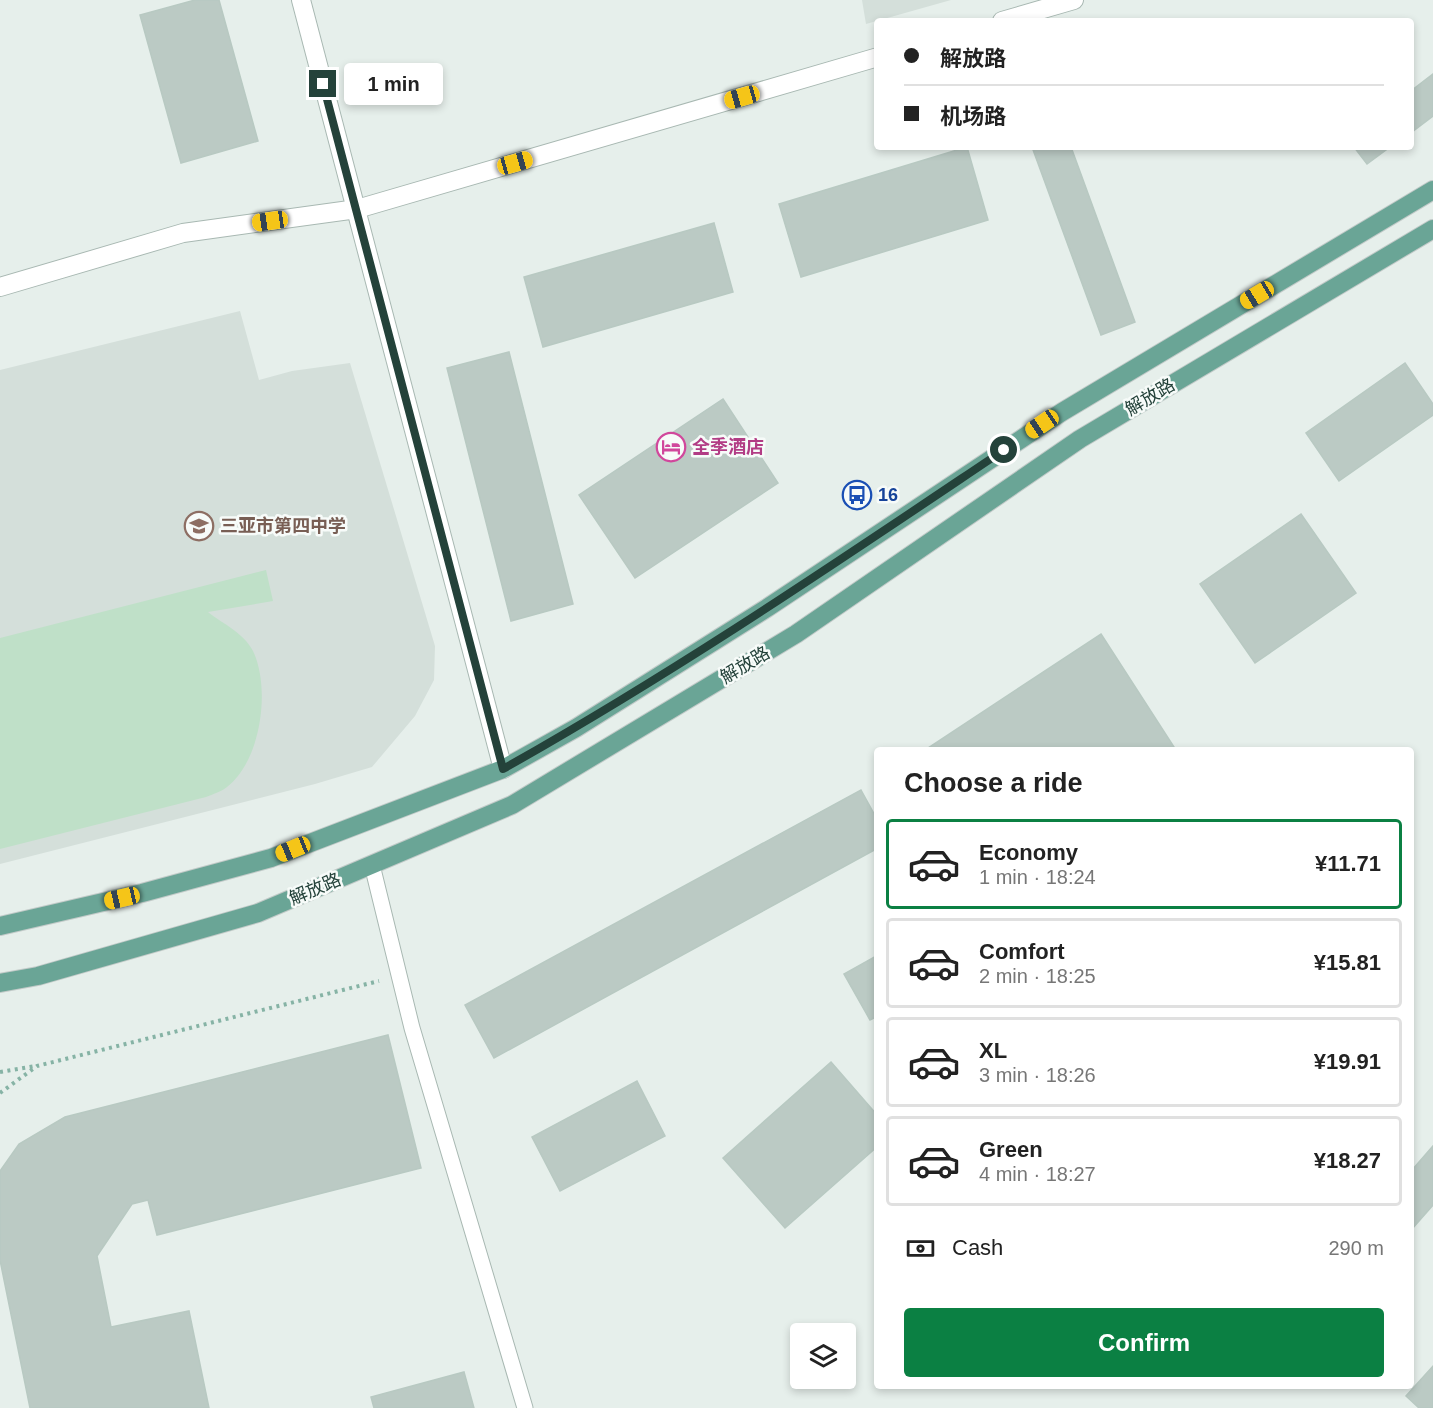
<!DOCTYPE html>
<html lang="en">
<head>
<meta charset="utf-8">
<style>
  body { margin:0; font-family:Helvetica,"Noto Sans SC",sans-serif; background:#f6f6f6; color:#222; height:100vh; display:flex; flex-direction:column; font-size:22px; white-space:nowrap }
  * { box-sizing:border-box; margin:0 }
  p { font-size:20px; color:#767676 }
  .icon { flex:none; width:33px; height:33px; fill:none; stroke:currentColor; stroke-width:2; stroke-linecap:round; stroke-linejoin:round }
  .map { position:relative; flex:1; overflow:hidden }
  .side { position:absolute; left:874px; top:747px; width:540px; height:642px; display:flex; flex-direction:column; background:#fff; border-radius:6px; box-shadow:0 3px 9px #0003 }
  .side>* { flex:none }
  .top-card { position:absolute; left:874px; top:18px; width:540px; height:132px; border-radius:6px; box-shadow:0 3px 9px #0003; display:grid; align-content:center; height:132px; padding:0 30px; background:#fff }
  .tools { position:absolute; left:790px; top:1323px; display:grid; gap:12px }
  .tools a { display:grid; place-items:center; width:66px; height:66px; border-radius:6px; background:#fff; box-shadow:0 3px 9px #0003; font-size:30px }
  .end { position:absolute; width:27px; height:27px; margin:-14px; border:8px solid #24423a; background:#fff; box-shadow:0 0 0 3px #fff }
  .from { border-radius:50% }
  .bubble { position:absolute; height:42px; border-radius:6px; background:#fff; box-shadow:0 3px 9px #0003; font-size:20px; font-weight:700; line-height:42px; text-align:center }
  .car { position:absolute; width:18px; height:36px; margin:-18px -9px; border-radius:8px; box-shadow:0 0 4px 2px #0007; background:linear-gradient(#f5c518 24%,#345 0 40%,#f5c518 0 76%,#345 0 86%,#f5c518 0) }
  .top-card b { display:flex; align-items:center; gap:21px; height:57px; font-size:22px }
  .top-card b+b { border-top:2px solid #e0e0e0 }
  .top-card i { width:15px; height:15px; background:#222 }
  ul { padding:0; list-style:none }
  li { display:flex; align-items:center; gap:18px; height:90px; margin:0 12px 9px; padding:0 18px; border:3px solid #e0e0e0; border-radius:6px }
  li div { flex:1 }
  li b { display:block; font-size:22px }
  li em { font-style:normal; font-weight:700 }
  li.selected { border-color:#0b8043 }
  li>.icon { width:54px; height:54px; stroke-width:1.5 }
  h2 { padding:0 30px; font-size:27px; line-height:72px }
  .pay { display:flex; align-items:center; gap:15px; height:66px; padding:0 30px; font-size:22px }
  .pay p { margin-inline-start:auto }
  .primary-button { display:flex; gap:12px; margin-top:auto; padding:12px 30px }
  .primary-button a { flex:1; height:69px; border-radius:6px; background:#0b8043; color:#fff; font-size:24px; font-weight:700; line-height:69px; text-align:center }
  .map>svg:first-child { display:block }
</style>
</head>
<body>
<div class="map">
<svg width="1433" height="1408" viewBox="0 0 1433 1408">
  <rect width="100%" height="100%" fill="#e6efeb"/>
  <g fill="#d4dfda">
    <path d="M862 0H951L866 24Z"/>
    <path d="M240 311 259 380 292 371 350 363 435 646 434 680 415 716 372 767 315 784 0 864V370Z"/>
  </g>
  <path fill="#bfe0c8" d="M266 570 273 601 208 612C223 624 244 633 253 651 271 688 261 761 227 787 221 792 213 794 206 797L0 849V638Z"/>
  <g fill="#bbcac4" stroke="#b8c9c2" stroke-width="1.5">
    <path d="M195 0H219L258 141 181 163 140 15Z"/>
    <path d="M1433 74V116L1412 132V90Z"/>
    <path d="M967 147 988 220 801 277 779 204Z"/>
    <path d="M1032 147H1071L1135 322 1101 335Z"/>
    <path d="M1354 147H1390L1367 164Z"/>
    <path d="M714 223 733 292 543 347 524 277Z"/>
    <path d="M509 352 573 604 511 621 447 368Z"/>
    <path d="M1405 363 1433 404V415L1339 481 1306 433Z"/>
    <path d="M723 399 778 483 635 578 579 495Z"/>
    <path d="M1301 514 1356 593 1255 663 1200 584Z"/>
    <path d="M1101 634 1174 747 1169 750H925Z"/>
    <path d="M861 790 878 821V848L494 1058 465 1005Z"/>
    <path d="M878 955V1016L870 1020 844 974Z"/>
    <path d="M388 1035 421 1168 157 1235 148 1200 132 1204 97 1256 111 1327 189 1311 209 1408H30L0 1260V1171L19 1144 65 1117Z"/>
    <path d="M831 1062 878 1116V1146L785 1228 723 1158Z"/>
    <path d="M637 1081 665 1136 560 1191 532 1137Z"/>
    <path d="M1433 1146V1205L1412 1229V1170Z"/>
    <path d="M1433 1366V1408H1419L1406 1396Z"/>
    <path d="M464 1372 474 1408H374L371 1397Z"/>
  </g>
  <g fill="none" stroke-linecap="round" stroke-linejoin="round">
    <g stroke="#a8b8b2" stroke-width="17">
      <path id="service" d="M372 865 412 1028 525 1408"/>
    </g>
    <g stroke="#a8b8b2" stroke-width="20">
      <path id="minor" d="M301 0 503 769"/>
    </g>
    <g stroke="#a8b8b2" stroke-width="20">
      <g id="tertiary">
        <path d="M1002 21 1074 0"/>
        <path d="M0 287 183 233 357 209 878 57"/>
      </g>
    </g>
    <g stroke="#c2cac8" stroke-width="20">
      <g id="primary">
        <path d="M0 926 142 893 271 858 503 769 576 728 767 608 1062 412 1433 190"/>
        <path d="M0 983 38 976 258 913 512 805 796 634 1080 439 1433 229"/>
      </g>
    </g>
    <g stroke="#86b3a5" stroke-width="4" stroke-dasharray="3 4.5" stroke-linecap="butt">
      <path d="M0 1072 35 1066"/>
      <path d="M0 1093 37 1066 379 981"/>
    </g>
    <use href="#service" stroke="#fff" stroke-width="15"/>
    <use href="#minor" stroke="#fff" stroke-width="18"/>
    <use href="#tertiary" stroke="#fff" stroke-width="18"/>
    <use href="#primary" stroke="#6aa596" stroke-width="18"/>
  </g>
  <g fill="none" stroke-linecap="round" stroke-linejoin="round">
    <path stroke="#24423a" stroke-width="8" d="M323 84 503 769C676 672 840 560 1004 450"/>
  </g>
  <defs>
    <g id="hotel-ring" transform="scale(1.5)"><circle r="9.5" fill="#f7fbf9" stroke="#d1479c" stroke-width="1.5"/><path d="M-6-4.5h1.5V1H6V5H4.5V3h-9V5H-6ZM-4 0a1.8 1.8 0 1 1 3.6 0ZM.5 0V-2.5h3Q6-2.5 6 0Z" fill="#d1479c"/></g>
    <g id="bus-ring" transform="scale(1.5)"><circle r="9.5" fill="#f7fbf9" stroke="#1a4fb4" stroke-width="1.5"/><path d="M-5-6H5V4H4V6H2V4H-2V6H-4V4H-5ZM-3.5-4V0h7V-4ZM-3.5 1.2v1.5H-2V1.2ZM2 1.2v1.5H3.5V1.2Z" fill="#1a4fb4"/></g>
    <g id="school-ring" transform="scale(1.5)"><circle r="9.5" fill="#f7fbf9" stroke="#8d6e63" stroke-width="1.5"/><path d="M0-5L7-2L0 1L-7-2ZM-4 1L0 2.5L4 1V4Q0 6-4 4Z" fill="#8d6e63"/></g>
  </defs>
  <g fill-rule="evenodd">
    <use href="#hotel-ring" x="671" y="447"/>
    <use href="#bus-ring" x="857" y="495"/>
    <use href="#school-ring" x="199" y="526"/>
  </g>
  <g text-anchor="middle" dominant-baseline="central" stroke-width="5" stroke-linejoin="round" paint-order="stroke">
    <g font-size="18" fill="#24423a" stroke="#f7fbf9">
      <text transform="translate(1150 397) rotate(-31)">解放路</text>
      <text transform="translate(745 665) rotate(-31)">解放路</text>
      <text transform="translate(315 889) rotate(-23)">解放路</text>
    </g>
    <g font-size="18" font-weight="bold" fill="#b23c85" stroke="#f7fbf9" text-anchor="start">
      <text x="692" y="447">全季酒店</text>
    </g>
    <g font-size="18" font-weight="bold" fill="#164399" stroke="#f7fbf9" text-anchor="start">
      <text x="878" y="495">16</text>
    </g>
    <g font-size="18" font-weight="bold" fill="#785e54" stroke="#f7fbf9" text-anchor="start">
      <text x="220" y="526">三亚市第四中学</text>
    </g>
  </g>
</svg>
<div class="tools">
<a><svg class="icon" aria-label="layers" viewBox="0 0 24 24"><path d="M12 4l9 5-9 5-9-5zM3 14l9 5 9-5"/></svg></a>
</div>
<i class="end from" style="left:1004px;top:450px"></i>
<i class="end" style="left:323px;top:84px"></i>
<div class="bubble" style="left:344px;top:63px;width:99px">1 min</div>
<i class="car" style="left:742px;top:97px;rotate:254deg"></i>
<i class="car" style="left:515px;top:163px;rotate:74deg"></i>
<i class="car" style="left:270px;top:221px;rotate:262deg"></i>
<i class="car" style="left:1257px;top:295px;rotate:239deg"></i>
<i class="car" style="left:1042px;top:424px;rotate:236deg"></i>
<i class="car" style="left:293px;top:849px;rotate:248deg"></i>
<i class="car" style="left:122px;top:898px;rotate:257deg"></i>
<div class="top-card">
<b><i class="from"></i>解放路</b>
<b><i></i>机场路</b>
</div>
<section class="side">
<h2>Choose a ride</h2>
<ul>
<li class="selected"><svg class="icon" aria-label="car" viewBox="0 0 24 24"><path d="M5 17H2v-5l4-1 3-4h7l3 4 3 1v5h-3M9 17h6M6 11h13"/><circle cx="7" cy="17" r="2"/><circle cx="17" cy="17" r="2"/></svg><div><b>Economy</b><p>1 min · 18:24</p></div><em>¥11.71</em></li>
<li><svg class="icon" aria-label="car" viewBox="0 0 24 24"><path d="M5 17H2v-5l4-1 3-4h7l3 4 3 1v5h-3M9 17h6M6 11h13"/><circle cx="7" cy="17" r="2"/><circle cx="17" cy="17" r="2"/></svg><div><b>Comfort</b><p>2 min · 18:25</p></div><em>¥15.81</em></li>
<li><svg class="icon" aria-label="car" viewBox="0 0 24 24"><path d="M5 17H2v-5l4-1 3-4h7l3 4 3 1v5h-3M9 17h6M6 11h13"/><circle cx="7" cy="17" r="2"/><circle cx="17" cy="17" r="2"/></svg><div><b>XL</b><p>3 min · 18:26</p></div><em>¥19.91</em></li>
<li><svg class="icon" aria-label="car" viewBox="0 0 24 24"><path d="M5 17H2v-5l4-1 3-4h7l3 4 3 1v5h-3M9 17h6M6 11h13"/><circle cx="7" cy="17" r="2"/><circle cx="17" cy="17" r="2"/></svg><div><b>Green</b><p>4 min · 18:27</p></div><em>¥18.27</em></li>
</ul>
<div class="pay"><svg class="icon" aria-label="cash" viewBox="0 0 24 24"><path d="M3 7h18v10H3z"/><circle cx="12" cy="12" r="2"/></svg>Cash<p>290 m</p></div>
<div class="primary-button"><a>Confirm</a></div>
</section>
</div>
</body>
</html>
